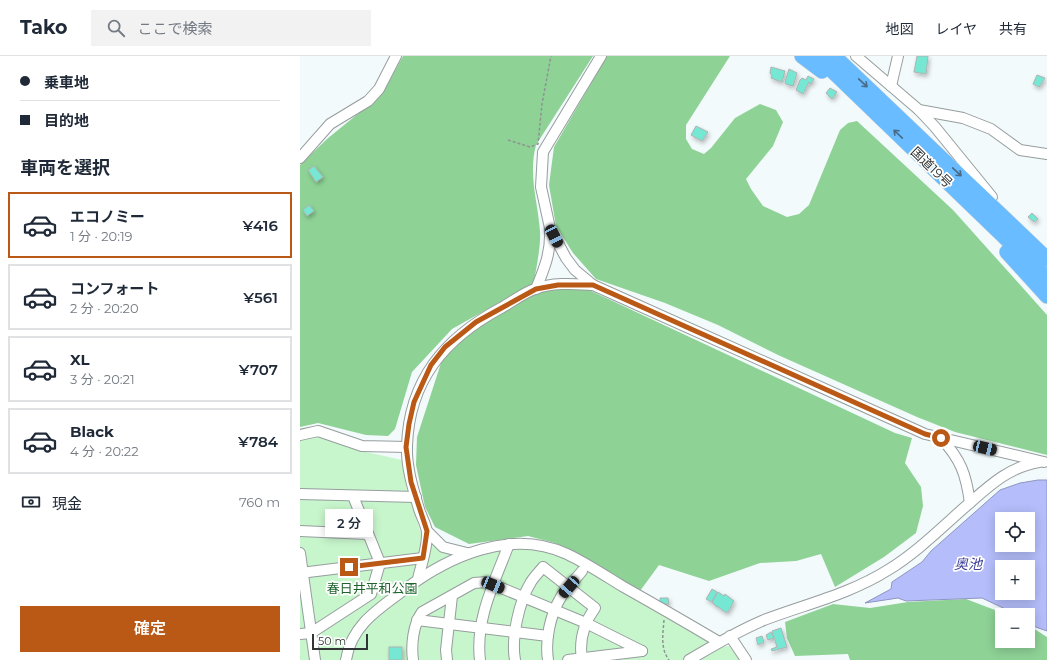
<!DOCTYPE html>
<html lang="ja">
<head>
<meta charset="utf-8">
<style>
  body { margin:0; font-family:Montserrat,"Noto Sans JP",sans-serif; background:#f2f2f3; color:#1f2937; height:100vh; display:flex; flex-direction:column; font-size:15px; white-space:nowrap }
  * { box-sizing:border-box; margin:0 }
  p { font-size:13px; color:#747a83 }
  .icon { flex:none; width:22px; height:22px; fill:none; stroke:currentColor; stroke-width:2; stroke-linecap:round; stroke-linejoin:round }
  .map { position:relative; flex:1; overflow:hidden }
  .details { display:flex; flex-direction:column; background:#fff; width:300px }
  .details>* { flex:none }
  .banner { display:grid; align-content:center; height:88px; padding:0 20px; background:#fff }
  .controls { position:absolute; left:695px; top:456px; display:grid; gap:8px }
  .controls a { display:grid; place-items:center; width:40px; height:40px; border-radius:0px; background:#fff; box-shadow:0 2px 10px #0003; font-size:20px }
  .scale { position:absolute; left:12px; bottom:10px; width:56px; box-sizing:border-box; padding-left:4px; border:2px solid #323535; border-top:0; font-size:11px; line-height:14px; white-space:nowrap; color:#323535; -webkit-text-stroke:3px #fff; paint-order:stroke }
  .end { position:absolute; width:18px; height:18px; margin:-9px; border:5px solid #b95915; background:#fff; box-shadow:0 0 0 2px #fff }
  .from { border-radius:50% }
  .bubble { position:absolute; height:28px; border-radius:0px; background:#fff; box-shadow:0 2px 10px #0003; font-size:13px; font-weight:600; line-height:28px; text-align:center }
  .car { position:absolute; width:12px; height:24px; margin:-12px -6px; border-radius:5px; box-shadow:0 0 3px 1px #0007; background:linear-gradient(#222 24%,#8ab4d8 0 40%,#222 0 76%,#8ab4d8 0 86%,#222 0) }
  .banner b { display:flex; align-items:center; gap:14px; height:38px; font-size:15px }
  .banner b+b { border-top:1px solid #e0e1e3 }
  .banner i { width:10px; height:10px; background:#1f2937 }
  ul { padding:0; list-style:none }
  li { display:flex; align-items:center; gap:12px; height:66px; margin:0 8px 6px; padding:0 12px; border:2px solid #e0e1e3; border-radius:0px }
  li div { flex:1 }
  li b { display:block; font-size:15px }
  li em { font-style:normal; font-weight:600 }
  li.current { border-color:#b95915 }
  li>.icon { width:36px; height:36px; stroke-width:1.5 }
  h2 { padding:0 20px; font-size:18px; line-height:48px }
  .pay { display:flex; align-items:center; gap:10px; height:44px; padding:0 20px; font-size:15px }
  .pay p { margin-inline-start:auto }
  .button { display:flex; gap:8px; margin-top:auto; padding:8px 20px }
  .button a { flex:1; height:46px; border-radius:0px; background:#b95915; color:#fff; font-size:16px; font-weight:600; line-height:46px; text-align:center }
  header { display:flex; align-items:center; gap:24px; box-sizing:border-box; height:56px; padding:0 20px; background:#fff; border-bottom:1px solid #e0e1e3 }
  header strong { font-size:19px }
  nav { display:flex; gap:22px; margin-inline-start:auto; font-size:14px }
  .search { width:280px; height:36px; background:#f2f2f3; display:flex; align-items:center; gap:10px; box-sizing:border-box; padding:0 14px; border-radius:0px; color:#747a83; font-size:15px }
  main { display:flex; flex:1; min-height:0 }
  .map>svg:first-child { display:block }
</style>
</head>
<body>
<header>
<strong>Tako</strong>
<div class="search"><svg class="icon" aria-label="search" viewBox="0 0 24 24"><circle cx="10" cy="10" r="6"/><path d="M15 15l6 6"/></svg>ここで検索</div>
<nav><a>地図</a><a>レイヤ</a><a>共有</a></nav>
</header>
<main>
<section class="details">
<div class="banner">
<b><i class="from"></i>乗車地</b>
<b><i></i>目的地</b>
</div>
<h2>車両を選択</h2>
<ul>
<li class="current"><svg class="icon" aria-label="car" viewBox="0 0 24 24"><path d="M5 17H2v-5l4-1 3-4h7l3 4 3 1v5h-3M9 17h6M6 11h13"/><circle cx="7" cy="17" r="2"/><circle cx="17" cy="17" r="2"/></svg><div><b>エコノミー</b><p>1 分 · 20:19</p></div><em>¥416</em></li>
<li><svg class="icon" aria-label="car" viewBox="0 0 24 24"><path d="M5 17H2v-5l4-1 3-4h7l3 4 3 1v5h-3M9 17h6M6 11h13"/><circle cx="7" cy="17" r="2"/><circle cx="17" cy="17" r="2"/></svg><div><b>コンフォート</b><p>2 分 · 20:20</p></div><em>¥561</em></li>
<li><svg class="icon" aria-label="car" viewBox="0 0 24 24"><path d="M5 17H2v-5l4-1 3-4h7l3 4 3 1v5h-3M9 17h6M6 11h13"/><circle cx="7" cy="17" r="2"/><circle cx="17" cy="17" r="2"/></svg><div><b>XL</b><p>3 分 · 20:21</p></div><em>¥707</em></li>
<li><svg class="icon" aria-label="car" viewBox="0 0 24 24"><path d="M5 17H2v-5l4-1 3-4h7l3 4 3 1v5h-3M9 17h6M6 11h13"/><circle cx="7" cy="17" r="2"/><circle cx="17" cy="17" r="2"/></svg><div><b>Black</b><p>4 分 · 20:22</p></div><em>¥784</em></li>
</ul>
<div class="pay"><svg class="icon" aria-label="cash" viewBox="0 0 24 24"><path d="M3 7h18v10H3z"/><circle cx="12" cy="12" r="2"/></svg>現金<p>760 m</p></div>
<div class="button"><a>確定</a></div>
</section>
<div class="map">
<svg width="747" height="604" viewBox="0 0 747 604">
  <defs>
    <filter id="shadow"><feDropShadow dx="1.5" dy="2.5" stdDeviation="2" flood-color="#0004"/></filter>
  </defs>
  <rect width="100%" height="100%" fill="#f3fafb"/>
  <path fill="#c8f6cc" d="M17 379 62 395 102 404 107 435 122 480 141 495 189 496 213 492 233 493 260 500 420 591 429 590 440 604H0V383Z"/>
  <g fill="#8ed296">
    <path d="M103 0H293L236 89C228 119 238 146 240 175 241 192 236 211 234 227L152 273 112 316 95 373 88 380 66 379 18 367 0 371V109L27 83 65 52 85 33Z"/>
    <path d="M307 0H430L386 69V83L392 93 404 98 411 92 435 62 460 48 476 54 483 66 473 90 446 123 451 133 463 150 487 161 499 158 509 149 540 74 548 67 557 65 653 154 747 259V399L655 376 617 361 478 299 418 269 365 247 296 223 273 197 256 170 249 129 254 91Z"/>
    <path d="M265 233 289 234 595 377 612 382 605 407 621 431 623 450 616 477 584 501 535 531 521 498 496 505 460 507 409 525 359 509 340 535 255 487 228 480 169 488 135 471 125 451 116 409 117 381 143 301 180 268 239 236Z"/>
    <path d="M666 543 708 559H702V585H728V569L747 581V604H550L548 598 495 600 487 582 485 566 533 548 570 552 608 546Z"/>
  </g>
  <path fill="#b5befb" stroke="#8e95c0" fill-rule="evenodd" d="M738 424H747V575L733 570 728 566V559H718L682 542 606 545 598 542 565 547 591 533 592 526 622 506 631 495 700 434 720 427ZM702 463H728V489H702ZM702 511H728V537H702Z"/>
  <g fill="#75e7d2" stroke="#aeb4b3" filter="url(#shadow)">
    <path d="M617 0H628L626 18 614 16Z"/>
    <path d="M471 11 485 15 482 26 471 22 472 20 470 17Z"/>
    <path d="M489 13 497 17 493 30 486 28 485 26Z"/>
    <path d="M737 19 745 22 739 31 733 28Z"/>
    <path d="M508 20 514 23 511 28 509 26 503 38 496 34 500 24 502 22 506 24Z"/>
    <path d="M530 32 537 36 532 43 526 37Z"/>
    <path d="M396 70 408 76 402 85 391 79Z"/>
    <path d="M14 110 23 121 16 126 8 114Z"/>
    <path d="M9 149 14 155 7 160 3 154Z"/>
    <path d="M732 157 738 163 734 166 728 161Z"/>
    <path d="M412 533 417 536 412 546 406 543Z"/>
    <path d="M418 536 424 540 425 538 434 545 428 556H425L417 550V551L412 546Z"/>
    <path d="M360 542H368L369 548H360Z"/>
    <path d="M481 572 487 591 472 595 471 593 477 591 472 575Z"/>
    <path d="M471 576 474 582 468 584 466 579Z"/>
    <path d="M462 580 464 586 458 589 456 582Z"/>
    <rect x="89" y="591" width="13" height="13"/>
  </g>
  <g fill="none" stroke-linecap="round" stroke-linejoin="round">
    <g stroke="#969d9e" stroke-width="12">
      <g id="minor">
        <path d="M556 0 619 54 663 62 691 73 720 94 747 98"/>
        <path d="M591 30 598 0"/>
        <path d="M619 54 635 71 692 141"/>
        <path d="M0 102 30 68 68 45 79 33 96 0"/>
        <path d="M293 229 275 214 266 202 250 172 241 131 243 96 301 0"/>
        <path d="M236 233C244 213 251 197 250 175"/>
        <path d="M0 379 18 375 62 390 107 391"/>
        <path d="M641 382C661 404 666 418 670 447"/>
        <path d="M0 438 116 441"/>
        <path d="M0 475 68 478"/>
        <path d="M127 475 143 491 167 497"/>
        <path d="M0 497 15 604"/>
        <path d="M0 517 123 502"/>
        <path d="M118 523C121 509 128 491 127 476 126 468 121 460 119 453 113 433 106 410 107 390 109 324 145 282 201 252 212 246 223 237 235 233 253 226 275 228 293 229L625 378 744 406"/>
        <path d="M117 564 248 580"/>
        <path d="M0 578 11 577 71 538 80 507 53 440"/>
        <path d="M430 580 446 604"/>
        <path d="M46 604C51 570 78 553 104 534 149 500 211 472 267 498 286 507 304 519 322 530 354 548 387 567 419 586"/>
        <path d="M113 604C111 589 113 569 122 556L174 527 187 526 286 567 342 595"/>
        <path d="M147 604 146 594 152 540"/>
        <path d="M180 604C175 563 195 525 209 488"/>
        <path d="M215 604C211 582 219 545 231 526 234 521 239 516 243 511L295 552C283 568 279 585 282 604"/>
        <path d="M248 604C245 584 250 559 261 541 266 532 276 523 282 515"/>
        <path d="M268 604 342 595"/>
        <path d="M389 604C414 589 438 575 464 564 506 548 550 538 588 514 616 497 640 473 665 451 688 431 708 411 739 406"/>
      </g>
    </g>
    <g stroke="#d6d7d7" stroke-width="16">
      <g id="highway">
        <path d="M502 0 522 15"/>
        <path d="M517 0 747 222"/>
        <path d="M534 0 747 203"/>
        <path d="M707 196 747 240"/>
      </g>
    </g>
    <g stroke="#8e9393" stroke-width="1.5" stroke-dasharray="3 2" stroke-linecap="butt">
      <path d="M208 84 230 91 238 88 242 48 251 0"/>
      <path d="M364 564C363 578 360 592 369 604"/>
    </g>
    <use href="#minor" stroke="#fff" stroke-width="10"/>
    <use href="#highway" stroke="#69bcff" stroke-width="15"/>
  </g>
  <defs><path id="oneway-shaft" d="M-6 0H5M1.5-3L5.5 0L1.5 3" fill="none" stroke-width="1.6" stroke-linecap="round" stroke-linejoin="round"/></defs>
  <g stroke="#486b86">
    <use href="#oneway-shaft" transform="translate(563 27) rotate(43)"/>
    <use href="#oneway-shaft" transform="translate(598 78) rotate(-136)"/>
    <use href="#oneway-shaft" transform="translate(657 116) rotate(43)"/>
  </g>
  <g fill="none" stroke-linecap="round" stroke-linejoin="round">
    <path stroke="#b95915" stroke-width="5" d="M49 511 123 502 127 475 111 426 106 391 109 368 114 346 131 309 145 291 176 266 236 233 258 229H293L625 378 641 382"/>
  </g>
  <g text-anchor="middle" dominant-baseline="central" stroke-width="3.5" stroke-linejoin="round" paint-order="stroke">
    <g font-size="13" fill="#323535" stroke="#fff">
      <text transform="translate(632 111) rotate(44)">国道19号</text>
    </g>
    <g font-size="13" fill="#1e642d" stroke="#fff">
      <text x="72" y="532">春日井平和公園</text>
    </g>
    <g font-size="14" font-style="italic" fill="#404299" stroke="#fff">
      <text x="668" y="508">奥池</text>
    </g>
  </g>
</svg>
<div class="controls">
<a><svg class="icon" aria-label="locate" viewBox="0 0 24 24"><circle cx="12" cy="12" r="6"/><path d="M12 2v4M12 18v4M2 12h4M18 12h4"/></svg></a>
<a>+</a>
<a>−</a>
</div>
<div class="scale">50 m</div>
<i class="end from" style="left:641px;top:382px"></i>
<i class="end" style="left:49px;top:511px"></i>
<div class="bubble" style="left:25px;top:453px;width:48px">2 分</div>
<i class="car" style="left:254px;top:180px;rotate:153deg"></i>
<i class="car" style="left:685px;top:392px;rotate:103deg"></i>
<i class="car" style="left:193px;top:529px;rotate:112deg"></i>
<i class="car" style="left:269px;top:531px;rotate:221deg"></i>
</div>
</main>
</body>
</html>
